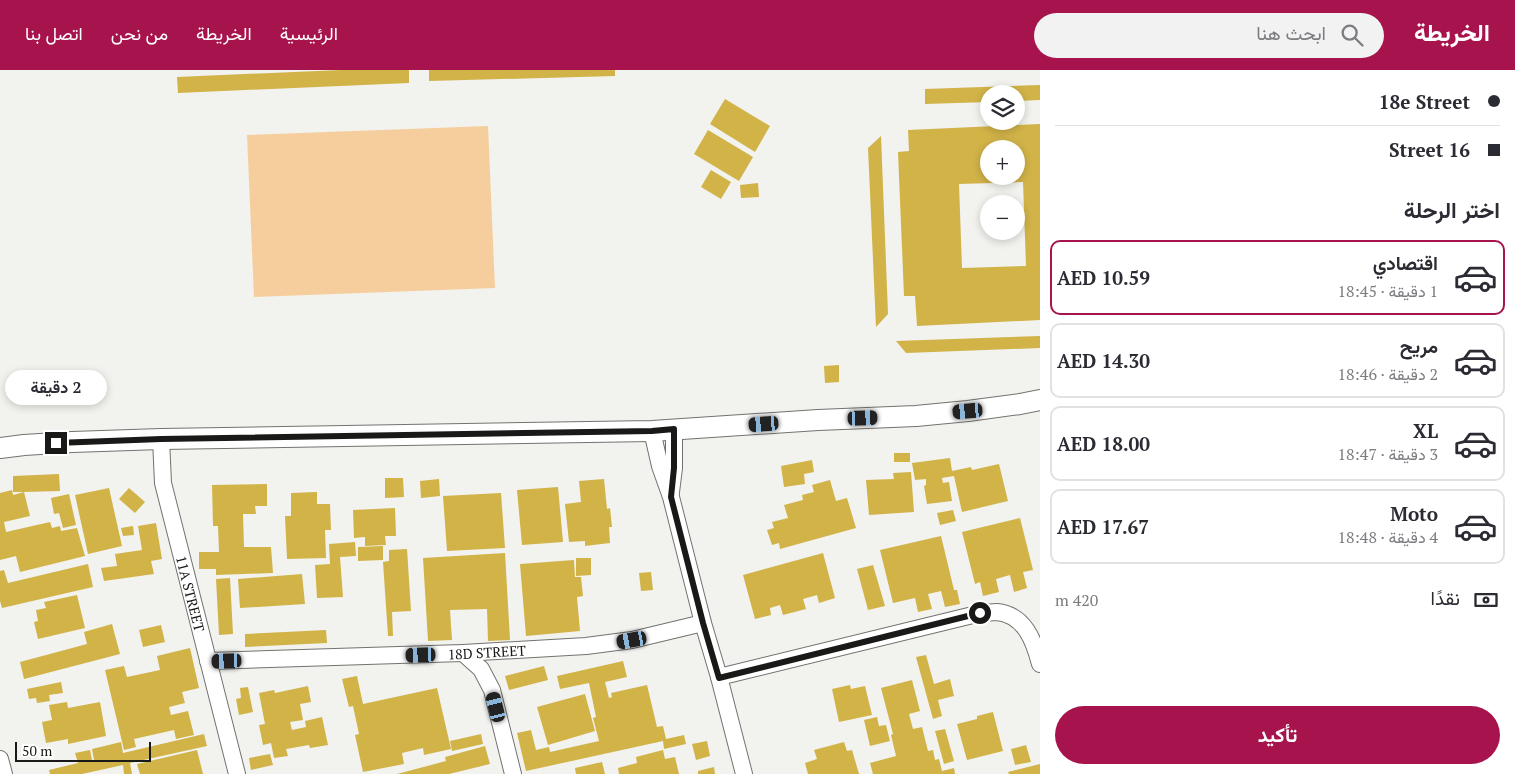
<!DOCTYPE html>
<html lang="ar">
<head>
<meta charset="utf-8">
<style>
  body { margin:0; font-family:"PT Serif",Vazirmatn,serif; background:#f2f2f3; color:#2b2b33; direction:rtl; height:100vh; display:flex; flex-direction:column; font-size:19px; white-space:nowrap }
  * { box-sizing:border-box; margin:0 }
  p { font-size:16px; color:#7c7c81 }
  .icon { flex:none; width:28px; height:28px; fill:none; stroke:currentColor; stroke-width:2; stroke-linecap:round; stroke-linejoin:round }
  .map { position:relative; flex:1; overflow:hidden; direction:ltr }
  .details { display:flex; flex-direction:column; background:#fff; width:475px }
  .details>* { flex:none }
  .banner { display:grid; align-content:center; height:110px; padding:0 15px; background:#fff }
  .buttons { position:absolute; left:980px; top:15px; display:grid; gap:10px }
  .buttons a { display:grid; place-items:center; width:45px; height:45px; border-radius:50%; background:#fff; box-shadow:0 2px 8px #0003; font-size:25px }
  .scale { position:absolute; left:15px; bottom:12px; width:136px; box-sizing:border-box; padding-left:5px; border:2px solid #191918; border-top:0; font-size:14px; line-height:18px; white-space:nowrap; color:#191918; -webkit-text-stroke:4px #fffffe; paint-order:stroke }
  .end { position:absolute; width:22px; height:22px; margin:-11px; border:6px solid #191918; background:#fff; box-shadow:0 0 0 2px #fff }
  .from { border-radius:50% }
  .bubble { position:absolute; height:35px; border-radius:18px; background:#fff; box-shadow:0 2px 8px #0003; font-size:16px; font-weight:700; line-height:35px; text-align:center; direction:rtl }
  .car { position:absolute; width:15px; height:30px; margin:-15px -8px; border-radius:6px; box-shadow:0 0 4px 1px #0007; background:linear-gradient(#222 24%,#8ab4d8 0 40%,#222 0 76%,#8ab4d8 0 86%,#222 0) }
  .banner b { display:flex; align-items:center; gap:18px; height:48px; font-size:19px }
  .banner b+b { border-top:1px solid #e1e1e2 }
  .banner i { width:12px; height:12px; background:#2b2b33 }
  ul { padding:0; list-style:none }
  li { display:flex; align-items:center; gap:15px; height:75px; margin:0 10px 8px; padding:0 5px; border:2px solid #e1e1e2; border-radius:10px }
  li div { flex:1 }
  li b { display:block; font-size:19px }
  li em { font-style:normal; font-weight:700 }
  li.current { border-color:#a7134c }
  li>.icon { width:45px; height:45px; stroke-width:1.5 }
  h2 { padding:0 15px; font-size:22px; line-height:60px }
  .pay { display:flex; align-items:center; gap:12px; height:55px; padding:0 15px; font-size:19px }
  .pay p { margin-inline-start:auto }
  .button { display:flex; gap:10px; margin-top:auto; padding:10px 15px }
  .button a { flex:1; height:58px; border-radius:30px; background:#a7134c; color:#fff; font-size:20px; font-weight:700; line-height:58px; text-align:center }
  header { display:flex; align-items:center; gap:30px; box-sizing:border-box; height:70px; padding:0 25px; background:#a7134c; color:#fff }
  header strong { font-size:24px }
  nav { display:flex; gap:28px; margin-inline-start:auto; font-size:18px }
  .search { width:350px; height:45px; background:#f2f2f3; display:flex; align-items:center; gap:12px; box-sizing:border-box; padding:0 18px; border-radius:28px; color:#7c7c81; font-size:19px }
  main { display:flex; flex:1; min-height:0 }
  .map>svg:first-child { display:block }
</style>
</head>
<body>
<header>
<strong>الخريطة</strong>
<div class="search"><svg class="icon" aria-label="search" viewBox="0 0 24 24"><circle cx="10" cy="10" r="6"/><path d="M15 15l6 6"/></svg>ابحث هنا</div>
<nav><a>الرئيسية</a><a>الخريطة</a><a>من نحن</a><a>اتصل بنا</a></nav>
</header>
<main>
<section class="details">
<div class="banner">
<b><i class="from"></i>18e Street</b>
<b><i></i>16 Street</b>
</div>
<h2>اختر الرحلة</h2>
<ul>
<li class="current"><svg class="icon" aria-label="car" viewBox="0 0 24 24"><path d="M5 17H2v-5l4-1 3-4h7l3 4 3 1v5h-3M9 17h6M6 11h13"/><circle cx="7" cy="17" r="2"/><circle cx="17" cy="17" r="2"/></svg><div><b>اقتصادي</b><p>1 دقيقة · 18:45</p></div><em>AED 10.59</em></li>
<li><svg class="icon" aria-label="car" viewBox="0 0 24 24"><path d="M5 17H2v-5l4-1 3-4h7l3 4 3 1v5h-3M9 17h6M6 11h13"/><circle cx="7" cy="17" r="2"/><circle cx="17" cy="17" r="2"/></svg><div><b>مريح</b><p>2 دقيقة · 18:46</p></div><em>AED 14.30</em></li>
<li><svg class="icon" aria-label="car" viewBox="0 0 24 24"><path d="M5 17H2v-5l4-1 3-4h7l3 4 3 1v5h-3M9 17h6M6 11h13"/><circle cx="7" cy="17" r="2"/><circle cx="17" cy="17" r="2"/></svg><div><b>XL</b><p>3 دقيقة · 18:47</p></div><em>AED 18.00</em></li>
<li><svg class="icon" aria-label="car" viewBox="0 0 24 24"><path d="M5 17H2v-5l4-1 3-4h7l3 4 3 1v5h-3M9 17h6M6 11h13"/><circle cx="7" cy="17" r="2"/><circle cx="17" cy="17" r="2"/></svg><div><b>Moto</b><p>4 دقيقة · 18:48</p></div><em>AED 17.67</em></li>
</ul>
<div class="pay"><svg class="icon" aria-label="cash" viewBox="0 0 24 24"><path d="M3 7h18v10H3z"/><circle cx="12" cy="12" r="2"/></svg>نقدًا<p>420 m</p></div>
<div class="button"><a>تأكيد</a></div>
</section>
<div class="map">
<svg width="1040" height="704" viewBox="0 0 1040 704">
  <rect width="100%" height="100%" fill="#f2f2ef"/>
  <path fill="#f6ce9d" d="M488 56 495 218 254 227 247 65Z"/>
  <g fill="#d1b348" fill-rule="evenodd">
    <path d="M340 0H409V13L178 23 177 7Z"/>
    <path d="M429 0H615V6L429 11Z"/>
    <path d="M1040 15V30L1016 31V24H989V32L925 34V19Z"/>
    <path d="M725 29 770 56 755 82 710 54Z"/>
    <path d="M1040 54V250L917 256 915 226H904L898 82 909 81 908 60ZM989 79H1016V106H989ZM1023 112 1026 196 962 198 959 114Z"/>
    <path d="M708 60 753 87 739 111 694 84Z"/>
    <path d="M881 66 888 244 876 257 868 78Z"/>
    <path d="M711 100 731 112 721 129 701 117Z"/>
    <path d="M758 113 759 127 741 128 740 115Z"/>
    <path d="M1040 266V278L906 283 896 271Z"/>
    <path d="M839 295V312L825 313 824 296Z"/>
    <rect x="894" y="383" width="16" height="9"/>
    <path d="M950 388 952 401 971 397 972 400 999 394 1008 431 962 442 954 406 942 408 943 413 949 412 952 431 927 434 924 416 926 415V409L915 410 912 393Z"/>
    <path d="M812 390 814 402 804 404 805 414 784 417 781 396Z"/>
    <path d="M911 402 914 442 869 445 866 410 894 409 893 403Z"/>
    <path d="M59 404 60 421 24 422 30 446 4 452 6 462 50 452 52 458 60 456 61 461 77 458 85 486 20 502 16 486 0 490V423L12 420 13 425 24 422H13V406Z"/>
    <path d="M385 408H403L404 427 385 428Z"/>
    <path d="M439 409 440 426 421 428 420 411Z"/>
    <path d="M604 409 607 439 610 438 612 457H609L610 473 585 476V471L569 472 565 434 581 432 579 411Z"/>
    <path d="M830 410 836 431 847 428 856 458 780 479 779 473 772 475 767 460 774 458 772 452 788 448 784 435 803 430 802 425 814 422 812 415Z"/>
    <path d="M267 414V436H255L256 444H243L244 477H271L273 503 216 505V499H199V482H219L218 456H213L212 415Z"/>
    <path d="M558 417 563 472 522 475 517 420Z"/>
    <path d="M109 418 122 476 88 484 75 425Z"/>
    <path d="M129 418 145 432 135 443 119 429Z"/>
    <path d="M317 422V434H330L331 460H325L326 488 287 489 285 446H291V423Z"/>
    <path d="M501 423 505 478 447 481 443 426Z"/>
    <path d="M69 424 76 455 63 458 59 443 54 444 51 428Z"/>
    <path d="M395 438 396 466H385L386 475 365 476V467L354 468 353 440Z"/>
    <path d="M953 440 956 451 940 455 937 443Z"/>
    <path d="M1020 448 1033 500 1023 502 1027 518 1014 522 1010 505 996 509 999 522 983 526 980 512 975 514 962 462Z"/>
    <path d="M156 453 162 489 151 491 154 504 104 511 101 498 117 496 115 484 142 480 138 456Z"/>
    <path d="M133 456 134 465 123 466 121 458Z"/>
    <path d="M941 466 954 520H957L960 534 945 537 941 521 928 524 932 539 918 542 915 528 893 533 880 480Z"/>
    <path d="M355 472 356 486 340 487 343 527 317 528 315 495 330 494 329 474Z"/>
    <path d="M383 476V490L358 491V477Z"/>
    <path d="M407 479 411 541 392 542 393 566H388L383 492 389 491V480Z"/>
    <path d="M505 483 510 570 488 571 487 539 450 540 452 570 428 571 423 488Z"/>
    <path d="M823 483 835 528 819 533 817 525 803 529 806 539 783 545 780 535 770 538 771 545 755 549 743 505Z"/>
    <path d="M576 488H591V505L576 506Z"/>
    <path d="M574 490 575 507H581L583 526 577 527 580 561 526 566 520 494Z"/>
    <path d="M88 494 93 517 2 538 0 531V501L4 500 8 513Z"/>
    <path d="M873 495 885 536 868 540 857 499Z"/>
    <path d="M651 502 653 520 641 521 639 503Z"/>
    <path d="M302 504 305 534 240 538 238 509Z"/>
    <path d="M230 508 233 564 219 565 216 509Z"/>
    <path d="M77 525 85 558 38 569 34 552 38 551 36 540 46 538 44 532Z"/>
    <path d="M112 554 120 584 24 609 20 592 87 574 84 562Z"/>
    <path d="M161 555 165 572 143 577 139 560Z"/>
    <path d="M326 560 327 573 245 577V564Z"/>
    <path d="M190 578 199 618 182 622 185 633 169 637 171 645 188 641 194 665 176 669 174 660 134 669 136 677 124 680 105 600 124 596 127 607 160 600 157 586Z"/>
    <path d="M926 585 934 614 950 609 954 626 938 630 942 646 933 649 916 587Z"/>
    <path d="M623 591 627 607 605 612 609 628 612 627 611 623 647 615 657 657 663 656 666 669 684 665 686 674 664 679 663 671 526 701 517 663 531 660 536 680 549 677 550 682 599 671 593 648 596 647 589 613 560 619 557 606Z"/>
    <path d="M544 596 548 610 509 620 505 606Z"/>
    <path d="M357 606 363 634 437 618 451 679 424 685 423 678 402 683 404 694 363 702 355 665 359 664 353 636 349 637 342 609Z"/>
    <path d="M912 610 920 641 909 644 913 659 922 657 928 681 933 680 935 690 939 689 942 701 954 698 955 704H873L870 693 896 686 891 665 893 664 881 618Z"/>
    <path d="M61 612 63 623 49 625 50 631 37 633 36 628 29 629 27 619Z"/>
    <path d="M850 615 851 619 865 616 872 645 839 652 832 619Z"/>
    <path d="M308 616 311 632 300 634 303 650 290 652 292 660 306 657 305 651 322 647 328 675 310 678 309 675 286 679 288 686 274 688 271 673 263 675 259 655 265 654 259 623 274 620 275 623Z"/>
    <path d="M248 617 253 642 239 645 236 629 241 628 240 618Z"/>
    <path d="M585 624 595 661 548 675 537 637Z"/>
    <path d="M67 632 68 638 100 632 106 666 68 674V669L46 673 42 652 52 650 49 635Z"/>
    <path d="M993 642 1003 681 967 690 957 654 977 649V646Z"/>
    <path d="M877 647 879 656 886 655 890 671 870 676 864 650Z"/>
    <path d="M945 659 954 691 944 694 935 661Z"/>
    <path d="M204 664 207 676 130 693 132 704H124L123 695 82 704H50L49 700 78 693 75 683 90 680 92 690H94L92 679 121 672 123 683Z"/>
    <path d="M481 664 483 674 452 681 450 671Z"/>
    <path d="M707 671 710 686 696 690 692 674Z"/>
    <path d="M844 672 847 681 852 680 859 704H808L805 693 817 689 814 680Z"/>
    <path d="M1026 675 1031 692 1015 695 1011 679Z"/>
    <path d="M485 676 490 694 449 704H397L446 691 445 687Z"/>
    <path d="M197 680 203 704H140L137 694Z"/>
    <path d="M663 680 665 689 675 687 679 704H619L618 698 637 693 636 687Z"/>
    <path d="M270 684 273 695 251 700 249 688Z"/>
    <path d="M602 692 605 704H576L575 698Z"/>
    <path d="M1040 694V704H1009L1008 702Z"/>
    <path d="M714 697 715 704H698V701Z"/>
  </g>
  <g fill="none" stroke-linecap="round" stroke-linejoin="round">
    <g stroke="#72726f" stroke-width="18">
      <g id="minor">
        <path d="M652 361 660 396 671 427 703 553 719 607 744 704"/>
        <path id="s1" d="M161 369 163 413 237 704"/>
        <path d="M671 422 674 398V359"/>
        <path d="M463 583 481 599 492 620 513 704"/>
        <path id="s2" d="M208 591 463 583 586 576 632 570 703 553"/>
        <path d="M719 607 981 543C986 543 992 542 997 542 1025 545 1034 571 1040 594"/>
        <path d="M0 689 4 704"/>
      </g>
    </g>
    <g stroke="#72726f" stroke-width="22">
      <path id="tertiary" d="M0 378 24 375 72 372 161 369 652 361 818 350 916 346 968 341 1020 334 1040 330"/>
    </g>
    <use href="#minor" stroke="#fff" stroke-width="16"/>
    <use href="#tertiary" stroke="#fff" stroke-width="20"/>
  </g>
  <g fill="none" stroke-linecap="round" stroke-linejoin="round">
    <path stroke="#191918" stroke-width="6" d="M56 373 161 369 652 361 674 359V398L671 427 703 553 719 608 980 543"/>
  </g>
  <g text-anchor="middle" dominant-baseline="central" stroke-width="4" stroke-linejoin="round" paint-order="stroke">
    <g font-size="14" fill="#191918" stroke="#fffffe">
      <text stroke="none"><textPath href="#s1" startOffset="158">11A STREET</textPath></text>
      <text stroke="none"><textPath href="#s2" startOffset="279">18D STREET</textPath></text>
    </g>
  </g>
</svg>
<div class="buttons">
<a><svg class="icon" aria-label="layers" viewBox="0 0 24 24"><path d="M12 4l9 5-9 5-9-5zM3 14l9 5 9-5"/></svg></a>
<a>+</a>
<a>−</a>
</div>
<div class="scale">50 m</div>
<i class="end from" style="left:980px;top:543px"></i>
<i class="end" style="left:56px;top:373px"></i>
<div class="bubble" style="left:5px;top:300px;width:102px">2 دقيقة</div>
<i class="car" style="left:968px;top:341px;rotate:265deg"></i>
<i class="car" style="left:863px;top:348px;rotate:88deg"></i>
<i class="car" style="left:764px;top:354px;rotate:266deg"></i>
<i class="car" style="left:632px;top:570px;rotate:260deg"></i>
<i class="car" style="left:421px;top:585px;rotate:268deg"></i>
<i class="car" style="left:227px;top:591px;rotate:268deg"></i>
<i class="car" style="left:496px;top:637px;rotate:346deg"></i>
</div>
</main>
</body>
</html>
